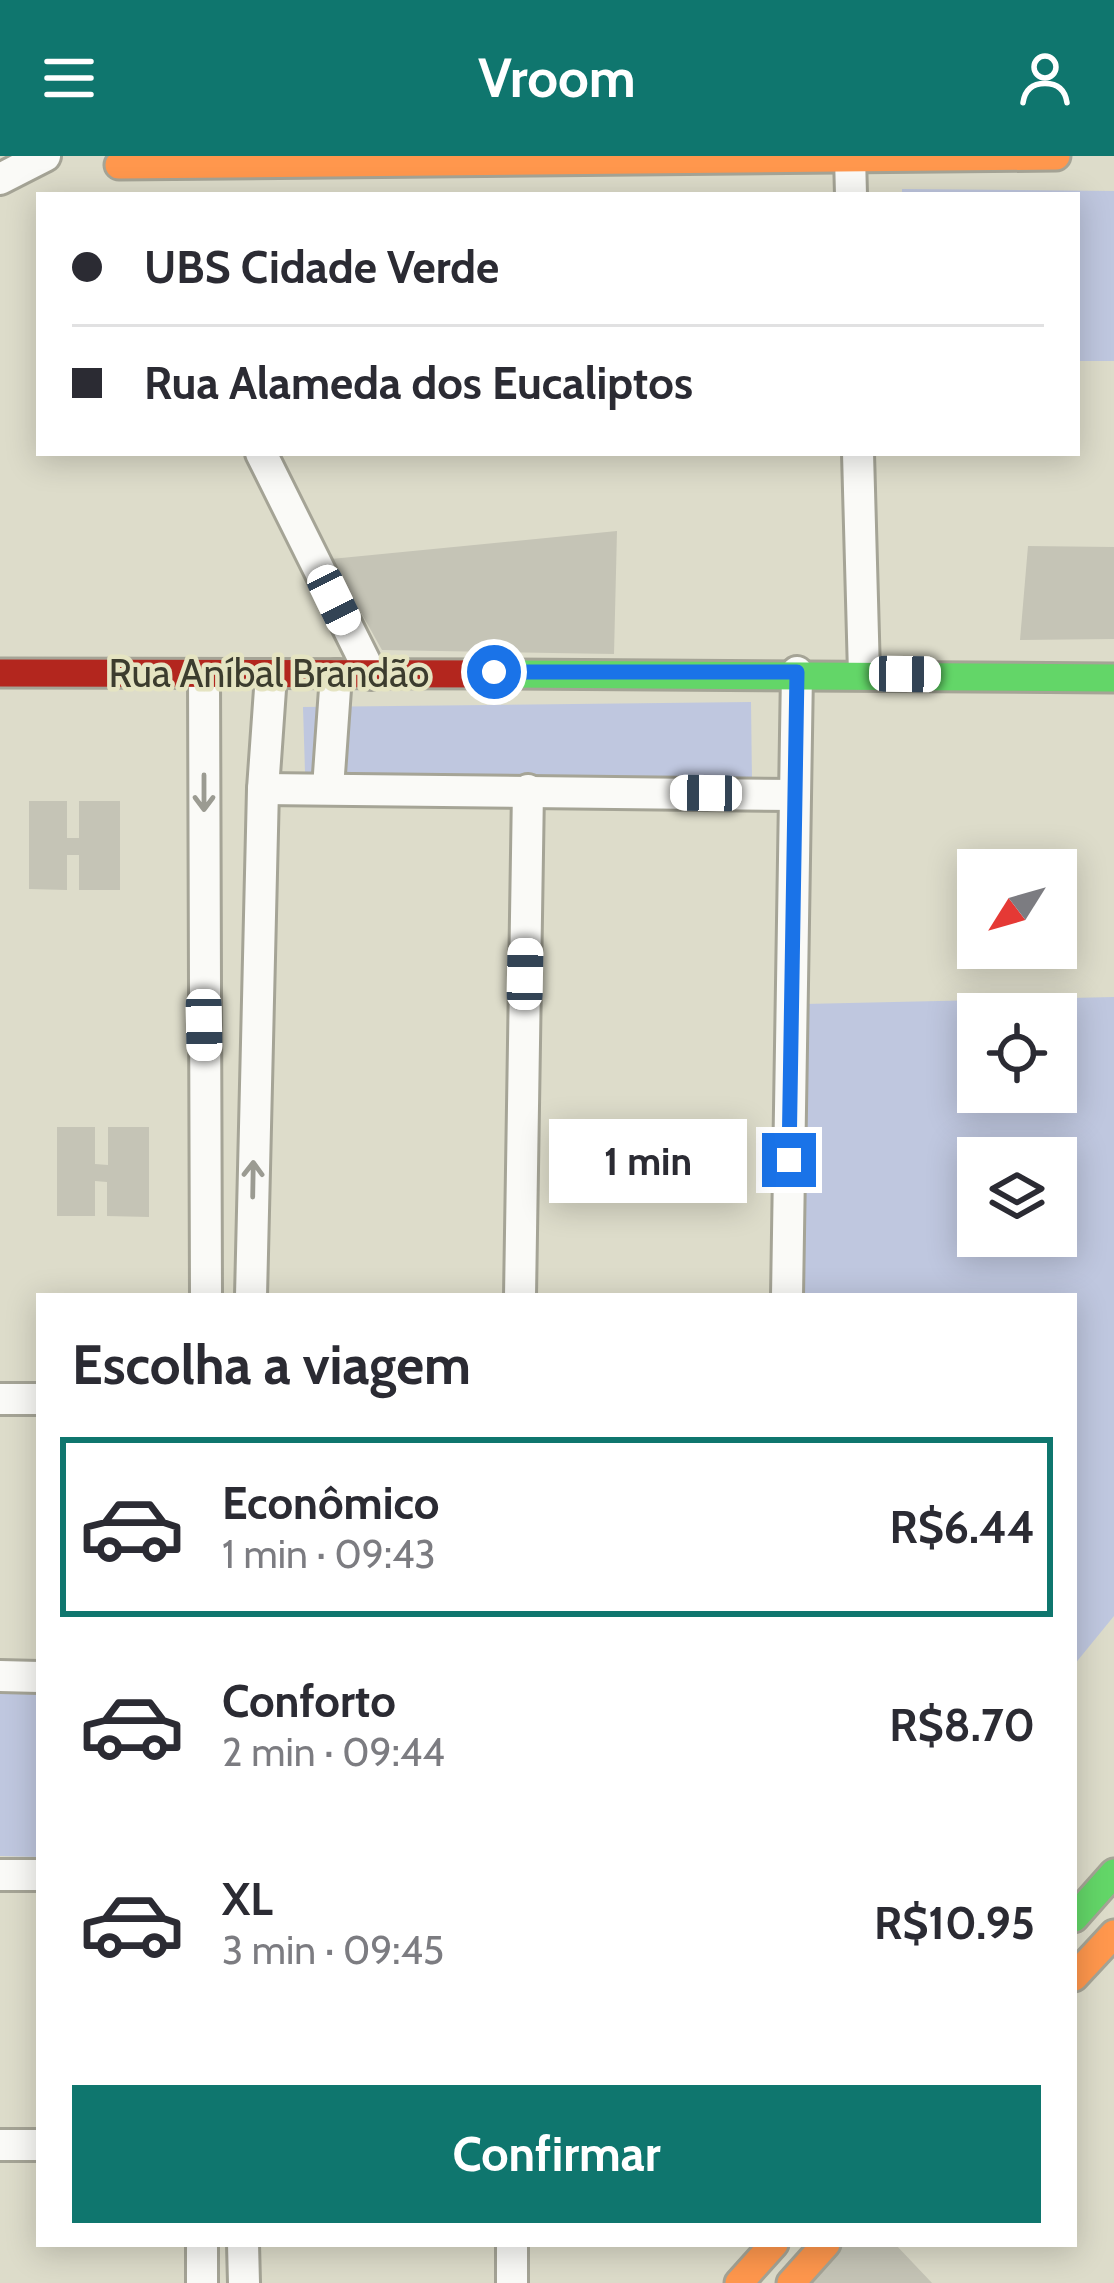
<!DOCTYPE html>
<html lang="pt">
<head>
<meta charset="utf-8">
<style>
  body { margin:0; font-family:Cabin,sans-serif; background:#f2f2f3; color:#2b2b33; height:100vh; display:flex; flex-direction:column; font-size:45px; white-space:nowrap }
  * { box-sizing:border-box; margin:0 }
  p { font-size:39px; color:#7c7c81 }
  .icon { flex:none; width:66px; height:66px; fill:none; stroke:currentColor; stroke-width:2; stroke-linecap:round; stroke-linejoin:round }
  .map { position:relative; flex:1; overflow:hidden }
  .side { position:absolute; left:36px; top:1137px; width:1041px; height:954px; display:flex; flex-direction:column; background:#fff; border-radius:0px; box-shadow:0 6px 30px #0003 }
  .side>* { flex:none }
  .top-card { position:absolute; left:36px; top:36px; width:1044px; height:264px; border-radius:0px; box-shadow:0 6px 30px #0003; display:grid; align-content:center; height:264px; padding:0 36px; background:#fff }
  .needle { width:78px; rotate:233deg }
  .fabs { position:absolute; left:957px; top:693px; display:grid; gap:24px }
  .fabs a { display:grid; place-items:center; width:120px; height:120px; border-radius:0px; background:#fff; box-shadow:0 6px 30px #0003; font-size:60px }
  .end { position:absolute; width:54px; height:54px; margin:-27px; border:15px solid #1a73e8; background:#fff; box-shadow:0 0 0 6px #fff }
  .from { border-radius:50% }
  .bubble { position:absolute; height:84px; border-radius:0px; background:#fff; box-shadow:0 6px 30px #0003; font-size:39px; font-weight:800; line-height:84px; text-align:center }
  .car { position:absolute; width:36px; height:72px; margin:-36px -18px; border-radius:15px; box-shadow:0 0 9px 3px #0007; background:linear-gradient(#fff 24%,#345 0 40%,#fff 0 76%,#345 0 86%,#fff 0) }
  .top-card b { display:flex; align-items:center; gap:42px; height:114px; font-size:45px }
  .top-card b+b { border-top:3px solid #e1e1e2 }
  .top-card i { width:30px; height:30px; background:#2b2b33 }
  ul { padding:0; list-style:none }
  li { display:flex; align-items:center; gap:36px; height:180px; margin:0 24px 18px; padding:0 12px; border:6px solid transparent; border-radius:0px }
  li div { flex:1 }
  li b { display:block; font-size:45px }
  li em { font-style:normal; font-weight:800 }
  li.current { border-color:#0f766e }
  li>.icon { width:108px; height:108px; stroke-width:1.5 }
  h2 { padding:0 36px; font-size:54px; line-height:144px }
  .action { display:flex; gap:24px; margin-top:auto; padding:24px 36px }
  .action a { flex:1; height:138px; border-radius:0px; background:#0f766e; color:#fff; font-size:48px; font-weight:800; line-height:138px; text-align:center }
  header { display:flex; justify-content:space-between; align-items:center; height:156px; padding:0 36px; background:#0f766e; color:#fff; font-size:54px; font-weight:800 }
  .map>svg:first-child { display:block }
</style>
</head>
<body>
<header><svg class="icon" aria-label="menu" viewBox="0 0 24 24"><path d="M4 6h16M4 12h16M4 18h16"/></svg>Vroom<svg class="icon" aria-label="person" viewBox="0 0 24 24"><circle cx="12" cy="8" r="4"/><path d="M4 21q1-7 8-7t8 7"/></svg></header>
<div class="map">
<svg width="1114" height="2127" viewBox="0 0 1114 2127">
  <rect width="100%" height="100%" fill="#dddcca"/>
  <g fill="#bfc7df" fill-rule="evenodd">
    <path d="M902 33 1114 35V205H1077V39H902Z"/>
    <path d="M751 546 752 626 305 616 303 551Z"/>
    <path d="M1114 841V1460L1074 1509V1140H802L804 848ZM978 858H1056V936H978ZM978 1002H1056V1080H978Z"/>
    <path d="M0 1538H39V1701L0 1700Z"/>
  </g>
  <g fill="#c5c4b6">
    <path d="M617 375 614 498 382 494 331 403Z"/>
    <path d="M1028 390 1114 391V483L1020 484Z"/>
    <path d="M29 645H67V682H79V645H120V734H79V699H67V734L29 733Z"/>
    <path d="M57 971H95V1008L108 1009V971H149V1061L107 1060V1026L95 1025V1060H57Z"/>
    <path d="M844 2088H895L932 2127H809Z"/>
  </g>
  <g fill="none" stroke-linecap="round" stroke-linejoin="round">
    <g stroke="#a5a496" stroke-width="36">
      <g id="street">
        <path d="M850 0 851 39"/>
        <path d="M0 23 45 0"/>
        <path d="M261 297 371 518"/>
        <path d="M858 297 864 517"/>
        <path d="M204 520 206 1140"/>
        <path d="M328 632 336 519"/>
        <path d="M263 633 795 639"/>
        <path d="M251 1140 263 633 271 519"/>
        <path d="M520 1140 528 634"/>
        <path d="M787 1140 797 516"/>
        <path d="M0 1243H39"/>
        <path d="M0 1520 39 1521"/>
        <path d="M0 1719H39"/>
        <path d="M0 1989H39"/>
        <path d="M243 2088 244 2127"/>
        <path d="M202 2127V2088"/>
        <path d="M512 2127V2088"/>
      </g>
    </g>
    <g stroke="#a5a496" stroke-width="33">
      <g id="fast">
        <path d="M512 518 1114 522"/>
        <path d="M1074 1762 1114 1717"/>
      </g>
    </g>
    <g stroke="#a5a496" stroke-width="33">
      <g id="slow">
        <path d="M119 9 1056 0"/>
        <path d="M1074 1821 1114 1778"/>
        <path d="M739 2127 774 2088"/>
        <path d="M791 2127 826 2088"/>
      </g>
    </g>
    <g stroke="#a5a496" stroke-width="33">
      <path id="jam" d="M0 517 512 518"/>
    </g>
    <use href="#street" stroke="#fafaf7" stroke-width="30"/>
    <use href="#fast" stroke="#63d668" stroke-width="27"/>
    <use href="#slow" stroke="#ff974d" stroke-width="27"/>
    <use href="#jam" stroke="#b3261e" stroke-width="27"/>
  </g>
  <defs><path id="oneway-shaft" d="M-6 0H5M1.5-3L5.5 0L1.5 3" fill="none" stroke-width="1.6" stroke-linecap="round" stroke-linejoin="round" transform="scale(3)"/></defs>
  <g stroke="#9b9b92">
    <use href="#oneway-shaft" transform="translate(204 637) rotate(90)"/>
    <use href="#oneway-shaft" transform="translate(253 1023) rotate(-89)"/>
  </g>
  <g fill="none" stroke-linecap="round" stroke-linejoin="round">
    <path stroke="#1a73e8" stroke-width="15" d="M494 516H797L789 1004"/>
  </g>
  <g text-anchor="middle" dominant-baseline="central" stroke-width="9" stroke-linejoin="round" paint-order="stroke">
    <g font-size="39" fill="#3c3c2e" stroke="#e5e4c2">
      <text x="269" y="517">Rua Aníbal Brandão</text>
    </g>
  </g>
</svg>
<div class="fabs">
<a><svg class="needle" viewBox="-14 -14 28 28"><path d="M0-13l5 13h-10z" fill="#e53935"/><path d="M0 13l5-13h-10z" fill="#7c7c81"/></svg></a>
<a><svg class="icon" aria-label="locate" viewBox="0 0 24 24"><circle cx="12" cy="12" r="6"/><path d="M12 2v4M12 18v4M2 12h4M18 12h4"/></svg></a>
<a><svg class="icon" aria-label="layers" viewBox="0 0 24 24"><path d="M12 4l9 5-9 5-9-5zM3 14l9 5 9-5"/></svg></a>
</div>
<i class="end from" style="left:494px;top:516px"></i>
<i class="end" style="left:789px;top:1004px"></i>
<div class="bubble" style="left:549px;top:963px;width:198px">1 min</div>
<i class="car" style="left:334px;top:444px;rotate:154deg"></i>
<i class="car" style="left:905px;top:518px;rotate:91deg"></i>
<i class="car" style="left:706px;top:637px;rotate:271deg"></i>
<i class="car" style="left:525px;top:818px;rotate:1deg"></i>
<i class="car" style="left:204px;top:869px;rotate:179deg"></i>
<div class="top-card">
<b><i class="from"></i>UBS Cidade Verde</b>
<b><i></i>Rua Alameda dos Eucaliptos</b>
</div>
<section class="side">
<h2>Escolha a viagem</h2>
<ul>
<li class="current"><svg class="icon" aria-label="car" viewBox="0 0 24 24"><path d="M5 17H2v-5l4-1 3-4h7l3 4 3 1v5h-3M9 17h6M6 11h13"/><circle cx="7" cy="17" r="2"/><circle cx="17" cy="17" r="2"/></svg><div><b>Econômico</b><p>1 min · 09:43</p></div><em>R$6.44</em></li>
<li><svg class="icon" aria-label="car" viewBox="0 0 24 24"><path d="M5 17H2v-5l4-1 3-4h7l3 4 3 1v5h-3M9 17h6M6 11h13"/><circle cx="7" cy="17" r="2"/><circle cx="17" cy="17" r="2"/></svg><div><b>Conforto</b><p>2 min · 09:44</p></div><em>R$8.70</em></li>
<li><svg class="icon" aria-label="car" viewBox="0 0 24 24"><path d="M5 17H2v-5l4-1 3-4h7l3 4 3 1v5h-3M9 17h6M6 11h13"/><circle cx="7" cy="17" r="2"/><circle cx="17" cy="17" r="2"/></svg><div><b>XL</b><p>3 min · 09:45</p></div><em>R$10.95</em></li>
</ul>
<div class="action"><a>Confirmar</a></div>
</section>
</div>
</body>
</html>
